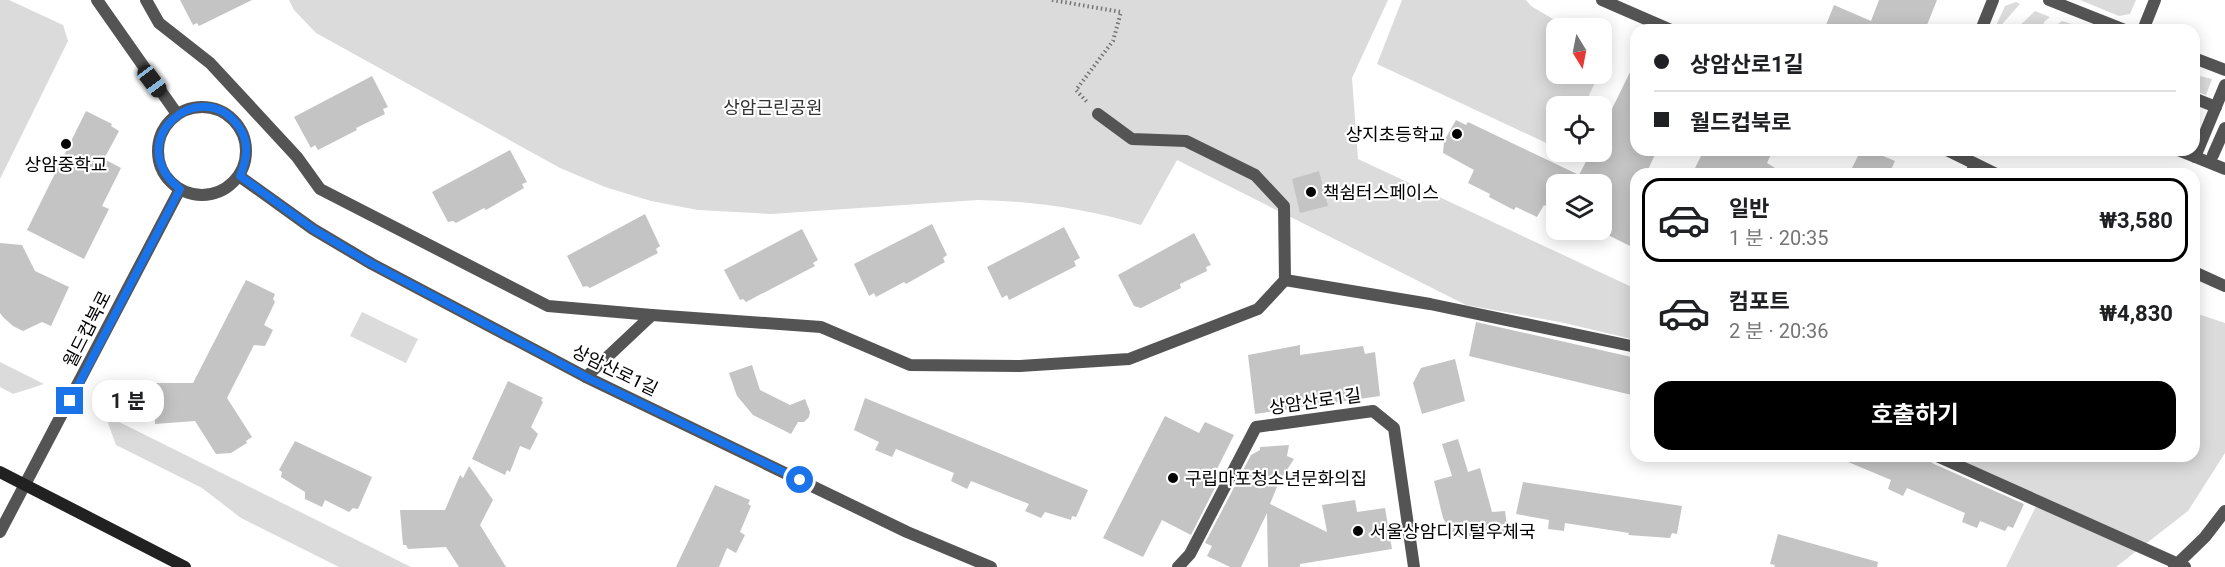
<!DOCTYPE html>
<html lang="ko">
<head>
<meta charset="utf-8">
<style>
  body { margin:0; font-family:Roboto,"Noto Sans KR",sans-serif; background:#f2f2f2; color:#202124; height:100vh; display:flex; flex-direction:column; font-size:22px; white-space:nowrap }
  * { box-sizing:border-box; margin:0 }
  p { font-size:20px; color:#757577 }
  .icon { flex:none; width:33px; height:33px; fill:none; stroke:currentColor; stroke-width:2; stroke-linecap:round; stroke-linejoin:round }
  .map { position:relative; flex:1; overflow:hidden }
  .side { position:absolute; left:1630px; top:168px; width:570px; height:294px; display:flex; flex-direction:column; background:#fff; border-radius:18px; box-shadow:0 3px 15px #0003 }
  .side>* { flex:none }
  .hud { position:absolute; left:1630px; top:24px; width:570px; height:132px; border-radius:18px; box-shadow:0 3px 15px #0003; display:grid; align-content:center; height:132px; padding:0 24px; background:#fff }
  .needle { width:39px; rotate:170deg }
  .buttons { position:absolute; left:1546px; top:18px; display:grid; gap:12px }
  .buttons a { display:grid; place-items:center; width:66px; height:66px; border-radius:12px; background:#fff; box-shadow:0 3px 15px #0003; font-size:30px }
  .end { position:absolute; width:27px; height:27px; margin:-14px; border:8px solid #1a73e8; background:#fff; box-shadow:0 0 0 3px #fff }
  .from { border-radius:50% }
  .bubble { position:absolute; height:42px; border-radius:18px; background:#fff; box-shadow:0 3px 15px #0003; font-size:20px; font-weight:700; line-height:42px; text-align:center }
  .car { position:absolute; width:18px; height:36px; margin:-18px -9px; border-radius:8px; box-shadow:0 0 4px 2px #0007; background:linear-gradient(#222 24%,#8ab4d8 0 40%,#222 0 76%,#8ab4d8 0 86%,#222 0) }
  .hud b { display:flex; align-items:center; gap:21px; height:57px; font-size:22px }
  .hud b+b { border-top:2px solid #e0e0e0 }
  .hud i { width:15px; height:15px; background:#202124 }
  ul { padding:10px 0 0; list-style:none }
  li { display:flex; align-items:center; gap:18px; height:84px; margin:0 12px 9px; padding:0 12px; border:3px solid transparent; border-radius:18px }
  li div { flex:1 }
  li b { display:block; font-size:22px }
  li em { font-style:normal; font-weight:700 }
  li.current { border-color:#000 }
  li>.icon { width:54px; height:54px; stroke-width:1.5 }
  .cta { display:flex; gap:12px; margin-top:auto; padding:12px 24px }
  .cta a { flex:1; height:69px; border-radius:18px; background:#000; color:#fff; font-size:24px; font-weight:700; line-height:69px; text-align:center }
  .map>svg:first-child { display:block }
</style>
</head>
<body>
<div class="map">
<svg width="2225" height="567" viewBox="0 0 2225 567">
  <rect width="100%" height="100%" fill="#fff"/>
  <g fill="#dbdbdb">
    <path d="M0 0H9L63 25 68 41 0 179Z"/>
    <path d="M289 0H1388L1352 78 1358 159 1636 289V340L1560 322 1466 305 1177 160 1141 225C1087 209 1034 201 978 200L771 214 698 210 651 201 605 187 560 168 316 33 294 10Z"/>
    <path d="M1402 0H1526L1531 6 1568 28H1557V74H1599L1584 106H1557V148L1377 64Z"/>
    <path d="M2080 0H2136L2130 14 2119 16Z"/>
    <path d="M2016 2 2020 4 1997 30H1994L2005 6Z"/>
    <path d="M2035 11 2050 17 2044 22 2042 30H2015Z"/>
    <path d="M2062 21 2091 30H2055V26Z"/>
    <path d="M2196 75 2212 79 2206 95 2195 91Z"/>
    <path d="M362 312 418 339 406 363 350 336Z"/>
    <path d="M2195 313 2225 323V453L2188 511 2116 567H2006L2039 500 1954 456H2194Z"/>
    <path d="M0 362 44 384 13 394 0 387Z"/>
    <path d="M105 415 411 567H339L241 518 202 488 116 445Z"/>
  </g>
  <g fill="#c4c4c4">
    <path d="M180 0H252L199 26 197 23 193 25Z"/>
    <path d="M1879 0H1937L1925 30H1824L1834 5 1871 21Z"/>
    <path d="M1636 60V150H1657L1646 174H1636V249L1602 232V184H1557V212L1544 205 1537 217 1516 207 1514 210 1489 197 1490 194 1468 183 1474 170 1443 153 1444 141 1456 120 1466 125 1468 122 1579 175 1591 152H1602V129Z"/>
    <path d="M372 76 388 107 383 109 385 114 356 128 357 130 318 150 315 145 311 148 294 117Z"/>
    <path d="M86 111 112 124 111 126 119 131 104 159 121 168 102 206 109 209 84 259 27 230Z"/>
    <path d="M510 150 527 182 522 184 524 188 486 210 484 208 456 223 453 221 448 222 432 192Z"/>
    <path d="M1704 150H1773L1767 163 1785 174H1692Z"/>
    <path d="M1861 150H1869L1895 161 1889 174H1849Z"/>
    <path d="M1319 171 1328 206 1300 213 1292 179Z"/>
    <path d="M645 214 660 246 656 249 658 253 590 288 587 286 583 287 567 256Z"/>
    <path d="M932 224 947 255 943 258 945 262 906 284 904 282 876 297 874 293 869 296 854 264Z"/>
    <path d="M1064 227 1080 258 1074 261 1076 266 1009 300 1007 295 1002 298 987 267Z"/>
    <path d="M802 229 818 260 813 263 815 266 746 302 743 299 740 300 724 270Z"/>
    <path d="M1194 233 1211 265 1206 267 1207 271 1180 284 1181 288 1141 308 1134 306 1118 275Z"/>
    <path d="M0 243 22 245 35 271 69 287 51 326 42 322 23 331 13 326 3 317 0 313Z"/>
    <path d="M246 280 275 294 273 299 275 302 264 325 273 330 265 346 254 345 227 398 252 437 246 441 247 443 231 453 216 454 195 421 155 424V419L150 420 147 383H193Z"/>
    <path d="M1476 322 1636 358V396L1469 356Z"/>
    <path d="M1300 345V355L1363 346 1365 354 1375 352 1380 396 1255 414 1248 355Z"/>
    <path d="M1455 359 1465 401 1422 414 1413 383 1421 368Z"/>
    <path d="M752 365 760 390 790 405 805 399 810 412 809 417 804 422H798L791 434 753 415 737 396 729 373Z"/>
    <path d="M508 381 543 398 541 400 543 402 531 427 538 434 530 450 520 446 510 472 507 470 505 475 472 459Z"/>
    <path d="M865 398 1088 490 1076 517 1072 516 1071 520 1045 512 1041 518 1025 511 1029 504 971 481 967 489 951 481 954 473 896 449 892 457 875 450 879 442 854 430Z"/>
    <path d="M1165 416 1199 433 1205 422 1234 435 1213 477 1224 470 1191 535 1162 520 1143 557 1103 538Z"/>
    <path d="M1458 439 1468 472 1480 468 1492 512 1505 511 1508 533 1485 536V533L1461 538 1450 532 1448 527 1443 518 1434 481 1452 476 1442 444Z"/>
    <path d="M295 441 372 477 358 509 353 508 349 512 325 500 322 507 305 499V492L281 477 282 472 279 470Z"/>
    <path d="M1289 445 1287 456 1294 459 1279 482 1270 504 1327 532 1322 505 1355 500 1357 512 1385 508 1392 549 1300 564V567H1268L1267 513 1241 567H1230L1207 556 1212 546 1205 543 1251 455 1260 450V447Z"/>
    <path d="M1834 456H1922L1934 464 2024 504 2013 528 2008 526 2005 531 1980 521 1977 528 1962 522 1965 513 1907 488 1903 496 1888 489 1891 480Z"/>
    <path d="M469 466 493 500 480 525 506 567H459L446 547 408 549 406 545H403L400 510H445L460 475 463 478Z"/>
    <path d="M1523 482 1682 506 1677 534 1672 533 1670 538 1628 535 1629 533 1565 523 1564 531 1548 529 1549 520 1516 514Z"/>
    <path d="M715 485 750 500 748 504 751 506 740 532 745 535 736 553 727 548 719 567H676Z"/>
    <path d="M1778 534 1878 562 1877 567H1774L1775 565 1770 564Z"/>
  </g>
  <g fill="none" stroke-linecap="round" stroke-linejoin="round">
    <path stroke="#767676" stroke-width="4" stroke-dasharray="1.5 3" stroke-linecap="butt" d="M1052 0 1121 12 1113 41 1076 90 1087 102"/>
    <g stroke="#545454" stroke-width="12">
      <path d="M1971 174 1975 164"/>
      <path d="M1178 567 1190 554 1256 427 1373 411 1394 428 1414 567"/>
    </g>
    <g stroke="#545454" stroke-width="12">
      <path d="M146 0 159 23 210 63 297 157 320 189 548 306 652 315"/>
      <path d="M1285 280 1430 304 1636 347"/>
      <path d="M586 377 652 315 821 327 910 365 1020 366 1129 359 1258 309 1285 280 1284 206 1255 175 1186 141 1132 139 1098 114"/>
      <path d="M1937 456 2185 567"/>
    </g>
    <g stroke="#545454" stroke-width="12">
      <path d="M97 0 177 114"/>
      <path d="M1602 0 1671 30"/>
      <path d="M2049 0 2125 30"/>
      <path d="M1981 30 1993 0"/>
      <path d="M2143 30 2155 0"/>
      <path d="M2194 58 2225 70"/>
      <path d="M2196 99 2216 107"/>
      <circle cx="202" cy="151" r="44"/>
      <path d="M1947 150 1996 174"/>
      <path d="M2178 150 2225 169"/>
      <path d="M2213 155 2225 128"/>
      <path d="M2195 157 2225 85"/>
      <path d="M239 176 313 229 372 264 586 377 907 532 991 567"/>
      <path d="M2194 272 2225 286"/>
      <path d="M0 532 180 189"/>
      <path d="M2174 567 2205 537 2225 511"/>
    </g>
    <path stroke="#212121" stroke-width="12" d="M0 472 185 567"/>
  </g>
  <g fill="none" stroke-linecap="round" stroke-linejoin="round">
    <path stroke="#1a73e8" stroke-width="8" d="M70 401 180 189C120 141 201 72 239 127 250 143 247 159 240 176L313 229 372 264 586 377 800 480"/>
  </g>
  <g fill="#000" stroke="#fff" stroke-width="2">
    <circle cx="1457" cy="134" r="6"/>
    <circle cx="66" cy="144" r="6"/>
    <circle cx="1311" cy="192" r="6"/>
    <circle cx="1173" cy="478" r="6"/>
    <circle cx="1358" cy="531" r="6"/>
  </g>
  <g text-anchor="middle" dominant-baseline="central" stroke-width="4.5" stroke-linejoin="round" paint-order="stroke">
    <g font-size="18" fill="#323232" stroke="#fff">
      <text x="773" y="107">상암근린공원</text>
    </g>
    <g font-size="18" fill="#000" stroke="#fff" text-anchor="start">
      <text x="1445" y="134" text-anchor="end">상지초등학교</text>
      <text x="66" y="164" text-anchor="middle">상암중학교</text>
      <text x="1323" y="192">책쉼터스페이스</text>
      <text x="1185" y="478">구립마포청소년문화의집</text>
      <text x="1370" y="531">서울상암디지털우체국</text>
    </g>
    <g font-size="18" fill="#000" stroke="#fff">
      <text transform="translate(87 329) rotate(-63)">월드컵북로</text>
      <text transform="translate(615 370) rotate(26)">상암산로1길</text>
      <text transform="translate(1315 401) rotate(-8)">상암산로1길</text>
    </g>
  </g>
</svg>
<div class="buttons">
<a><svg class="needle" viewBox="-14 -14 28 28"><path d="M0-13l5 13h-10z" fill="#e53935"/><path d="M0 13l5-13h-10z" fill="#757577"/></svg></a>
<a><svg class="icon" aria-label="locate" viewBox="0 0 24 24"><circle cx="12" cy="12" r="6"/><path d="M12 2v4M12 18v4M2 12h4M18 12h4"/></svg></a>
<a><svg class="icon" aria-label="layers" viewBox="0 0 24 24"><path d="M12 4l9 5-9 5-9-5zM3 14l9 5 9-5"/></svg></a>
</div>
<i class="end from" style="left:800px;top:480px"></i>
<i class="end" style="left:70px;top:401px"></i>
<div class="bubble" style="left:92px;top:380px;width:72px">1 분</div>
<i class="car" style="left:152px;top:81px;rotate:143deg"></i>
<div class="hud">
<b><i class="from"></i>상암산로1길</b>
<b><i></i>월드컵북로</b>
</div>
<section class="side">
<ul>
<li class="current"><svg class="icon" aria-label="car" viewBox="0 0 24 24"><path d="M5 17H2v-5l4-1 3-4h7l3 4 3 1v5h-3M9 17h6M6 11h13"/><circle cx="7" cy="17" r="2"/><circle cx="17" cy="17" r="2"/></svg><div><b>일반</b><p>1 분 · 20:35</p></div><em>₩3,580</em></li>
<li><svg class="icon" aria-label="car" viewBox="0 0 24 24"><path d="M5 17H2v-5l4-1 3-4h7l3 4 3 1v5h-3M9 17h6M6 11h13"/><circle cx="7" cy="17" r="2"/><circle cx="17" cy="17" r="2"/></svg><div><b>컴포트</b><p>2 분 · 20:36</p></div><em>₩4,830</em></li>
</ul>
<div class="cta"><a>호출하기</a></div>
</section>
</div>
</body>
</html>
